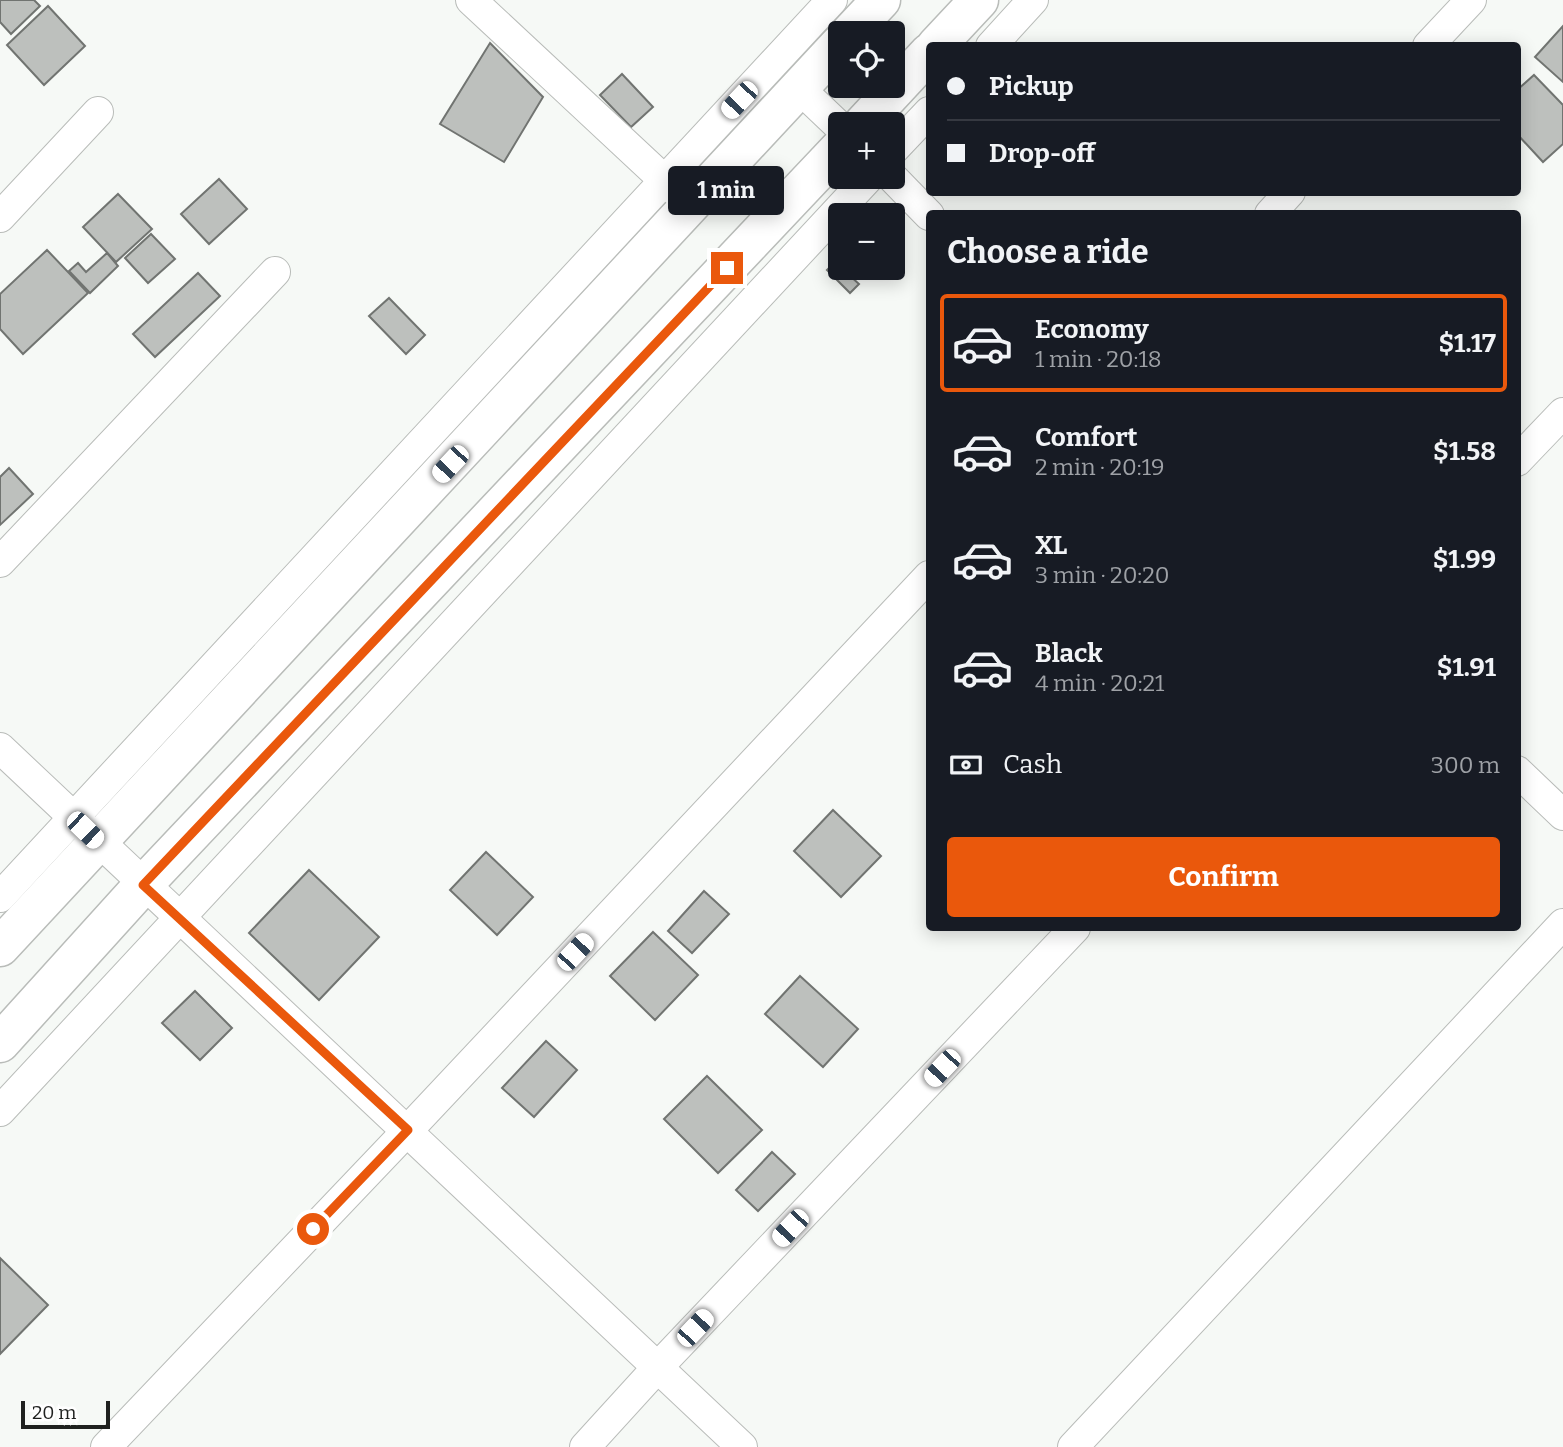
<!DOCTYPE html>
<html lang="en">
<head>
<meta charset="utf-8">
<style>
  body { margin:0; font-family:Bitter,serif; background:#242831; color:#f1f3f6; height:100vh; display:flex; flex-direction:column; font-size:26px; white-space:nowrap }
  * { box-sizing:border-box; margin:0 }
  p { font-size:23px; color:#9ea1a6 }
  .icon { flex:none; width:38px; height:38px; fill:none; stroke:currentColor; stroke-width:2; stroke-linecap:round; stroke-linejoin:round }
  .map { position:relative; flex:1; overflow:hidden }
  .details { position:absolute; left:926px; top:210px; width:595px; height:721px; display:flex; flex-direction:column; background:#171b24; border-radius:7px; box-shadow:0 4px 18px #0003 }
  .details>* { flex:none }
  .guide { position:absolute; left:926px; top:42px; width:595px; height:154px; border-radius:7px; box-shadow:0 4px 18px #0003; display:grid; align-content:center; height:154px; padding:0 21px; background:#171b24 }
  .tools { position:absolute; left:828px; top:21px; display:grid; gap:14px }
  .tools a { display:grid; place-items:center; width:77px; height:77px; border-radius:7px; background:#171b24; box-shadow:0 4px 18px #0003; font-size:35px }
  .scale { position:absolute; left:21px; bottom:18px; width:89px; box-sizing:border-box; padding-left:7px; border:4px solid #1f211f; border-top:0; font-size:19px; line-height:24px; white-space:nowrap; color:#1f211f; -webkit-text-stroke:5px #fff; paint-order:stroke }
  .end { position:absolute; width:32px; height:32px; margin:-16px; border:9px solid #ea580c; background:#fff; box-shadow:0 0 0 4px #fff }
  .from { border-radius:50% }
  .bubble { position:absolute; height:49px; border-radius:7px; background:#171b24; box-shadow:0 4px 18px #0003; font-size:23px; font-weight:700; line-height:49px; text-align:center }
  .car { position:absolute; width:21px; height:42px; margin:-21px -10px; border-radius:9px; box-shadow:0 0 5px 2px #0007; background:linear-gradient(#fff 24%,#345 0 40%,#fff 0 76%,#345 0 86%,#fff 0) }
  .guide b { display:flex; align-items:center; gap:24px; height:66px; font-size:26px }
  .guide b+b { border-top:2px solid #363941 }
  .guide i { width:18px; height:18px; background:#f1f3f6 }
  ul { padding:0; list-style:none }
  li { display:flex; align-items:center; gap:21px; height:98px; margin:0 14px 10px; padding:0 7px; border:4px solid transparent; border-radius:7px }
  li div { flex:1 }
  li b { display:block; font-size:26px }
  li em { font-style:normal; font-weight:700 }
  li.selected { border-color:#ea580c }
  li>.icon { width:63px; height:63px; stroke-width:1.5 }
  h2 { padding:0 21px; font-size:32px; line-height:84px }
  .pay { display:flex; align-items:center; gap:18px; height:77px; padding:0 21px; font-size:26px }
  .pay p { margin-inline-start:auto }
  .button { display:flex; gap:14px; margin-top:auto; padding:14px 21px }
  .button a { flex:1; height:80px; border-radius:7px; background:#ea580c; color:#fff; font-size:28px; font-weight:700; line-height:80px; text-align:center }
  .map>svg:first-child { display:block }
</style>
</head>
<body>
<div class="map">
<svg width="1563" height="1447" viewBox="0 0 1563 1447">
  <rect width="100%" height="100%" fill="#f6f9f6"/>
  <g fill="#bdc0bd" stroke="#717471" stroke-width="2">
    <path d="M0 0H34L40 6 11 34 0 22Z"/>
    <path d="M48 6 85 46 44 85 7 45Z"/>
    <path d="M1563 26V82L1535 57Z"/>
    <path d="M490 43 543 97 504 162 440 124Z"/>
    <path d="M622 74 653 107 631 127 600 95Z"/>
    <path d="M1534 75 1563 105V144L1543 162 1517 134V90Z"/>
    <path d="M219 179 247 209 209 244 181 214Z"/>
    <path d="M118 194 152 229 116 262 83 227Z"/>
    <path d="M151 234 175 259 148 283 125 258Z"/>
    <path d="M47 250 88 293 23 354 0 329V294Z"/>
    <path d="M107 253 118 266 90 293 69 271 78 263 86 272Z"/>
    <path d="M840 257V268H854L848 274 859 284 850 293 827 270Z"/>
    <path d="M198 273 220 296 155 357 133 334Z"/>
    <path d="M389 298 425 335 406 354 369 316Z"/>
    <path d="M9 468 33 494 0 525V477Z"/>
    <path d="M833 810 881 856 841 897 794 851Z"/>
    <path d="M486 852 533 897 497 935 450 890Z"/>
    <path d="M309 870 379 937 319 1000 249 933Z"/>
    <path d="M704 891 729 914 692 953 668 931Z"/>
    <path d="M653 932 698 975 655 1020 610 976Z"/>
    <path d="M800 976 858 1029 823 1067 765 1014Z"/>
    <path d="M195 991 232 1028 200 1060 162 1023Z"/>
    <path d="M546 1041 577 1070 534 1117 502 1088Z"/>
    <path d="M707 1076 762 1130 718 1173 664 1119Z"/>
    <path d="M772 1152 795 1174 758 1211 736 1190Z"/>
    <path d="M0 1258 48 1305 0 1354Z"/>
  </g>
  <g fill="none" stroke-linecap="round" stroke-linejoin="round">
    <g stroke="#b9bcb9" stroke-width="32">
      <g id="minor">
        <path d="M471 0 678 193"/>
        <path d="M991 46 1033 0"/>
        <path d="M1428 46 1471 0"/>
        <path d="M799 88 840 127"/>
        <path d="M892 151 929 112"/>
        <path d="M892 177 929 215"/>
        <path d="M1270 214 1290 192"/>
        <path d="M0 217 98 112"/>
        <path d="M1517 461 1563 413"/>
        <path d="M0 562 275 272"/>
        <path d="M0 748 742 1447"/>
        <path d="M1517 771 1563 815"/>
        <path d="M0 897 832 0"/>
        <path d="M0 1111 869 177"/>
        <path d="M106 1447 408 1130 929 576"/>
        <path d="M585 1447 657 1368 1075 928"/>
        <path d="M1073 1447 1563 924"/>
      </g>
    </g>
    <g stroke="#b9bcb9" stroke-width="41">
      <g id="primary">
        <path d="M850 33 881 0"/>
        <path d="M936 46 979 0"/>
        <path d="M863 124 929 53"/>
        <path d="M0 947 840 44"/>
        <path d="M0 1043 143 885 840 148"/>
      </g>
    </g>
    <use href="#minor" stroke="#fff" stroke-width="30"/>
    <use href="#primary" stroke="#fff" stroke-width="38"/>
  </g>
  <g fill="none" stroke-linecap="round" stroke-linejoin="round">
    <path stroke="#ea580c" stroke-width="9" d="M313 1229 408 1130 143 885 727 268"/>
  </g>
</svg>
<div class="tools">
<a><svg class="icon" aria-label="locate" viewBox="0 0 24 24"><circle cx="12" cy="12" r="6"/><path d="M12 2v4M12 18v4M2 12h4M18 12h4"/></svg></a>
<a>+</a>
<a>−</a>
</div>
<div class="scale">20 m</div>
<i class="end from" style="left:313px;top:1229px"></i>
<i class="end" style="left:727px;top:268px"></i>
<div class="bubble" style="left:668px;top:166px;width:116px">1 min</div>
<i class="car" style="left:739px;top:100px;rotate:223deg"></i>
<i class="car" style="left:450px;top:464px;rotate:223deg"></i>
<i class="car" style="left:85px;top:830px;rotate:134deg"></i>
<i class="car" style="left:575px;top:952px;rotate:43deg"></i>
<i class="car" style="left:942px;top:1068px;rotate:223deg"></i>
<i class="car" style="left:790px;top:1228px;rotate:223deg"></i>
<i class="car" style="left:695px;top:1328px;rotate:43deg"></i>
<div class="guide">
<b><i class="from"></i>Pickup</b>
<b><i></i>Drop-off</b>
</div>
<section class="details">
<h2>Choose a ride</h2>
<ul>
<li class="selected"><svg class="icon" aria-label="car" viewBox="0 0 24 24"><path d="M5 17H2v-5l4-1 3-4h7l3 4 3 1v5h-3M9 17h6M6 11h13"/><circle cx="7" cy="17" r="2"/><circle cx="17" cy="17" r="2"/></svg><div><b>Economy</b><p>1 min · 20:18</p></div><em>$1.17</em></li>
<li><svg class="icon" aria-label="car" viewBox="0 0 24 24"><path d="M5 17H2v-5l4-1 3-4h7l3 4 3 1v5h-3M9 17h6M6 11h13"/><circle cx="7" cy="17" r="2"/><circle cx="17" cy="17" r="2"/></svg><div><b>Comfort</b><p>2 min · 20:19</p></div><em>$1.58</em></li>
<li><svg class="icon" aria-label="car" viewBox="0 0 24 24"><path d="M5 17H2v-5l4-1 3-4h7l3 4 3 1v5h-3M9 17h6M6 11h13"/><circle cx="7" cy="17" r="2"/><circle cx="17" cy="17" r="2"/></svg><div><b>XL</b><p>3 min · 20:20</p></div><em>$1.99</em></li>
<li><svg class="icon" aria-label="car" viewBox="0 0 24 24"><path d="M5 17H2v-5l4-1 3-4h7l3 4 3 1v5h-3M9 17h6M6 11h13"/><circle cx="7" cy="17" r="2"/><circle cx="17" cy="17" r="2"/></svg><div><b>Black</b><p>4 min · 20:21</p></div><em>$1.91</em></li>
</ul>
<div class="pay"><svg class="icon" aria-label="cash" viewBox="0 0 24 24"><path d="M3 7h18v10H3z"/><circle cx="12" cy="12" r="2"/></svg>Cash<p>300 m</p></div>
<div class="button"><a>Confirm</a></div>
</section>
</div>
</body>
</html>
